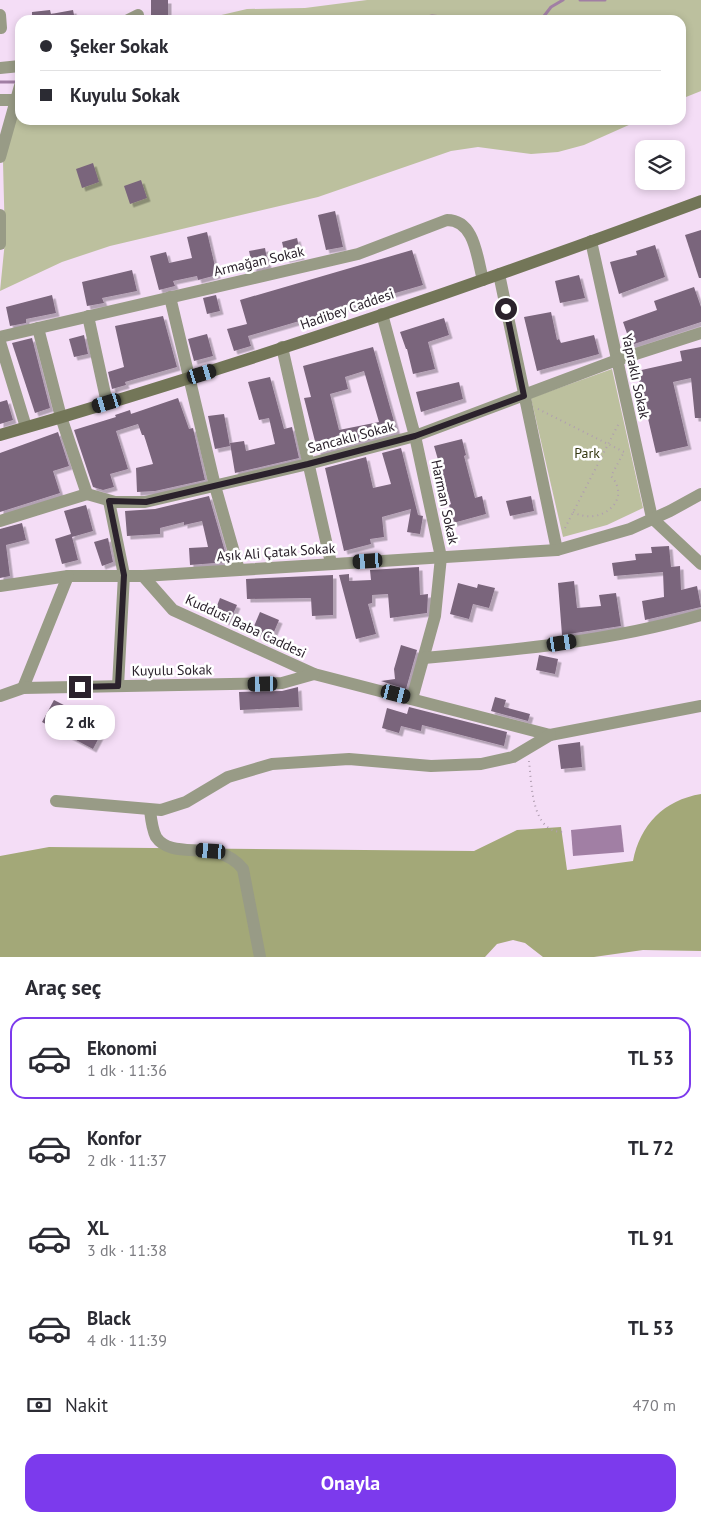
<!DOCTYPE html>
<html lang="tr">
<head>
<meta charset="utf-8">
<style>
  body { margin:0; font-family:"PT Sans",sans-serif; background:#f2f2f3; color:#2b2b33; height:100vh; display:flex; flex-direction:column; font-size:19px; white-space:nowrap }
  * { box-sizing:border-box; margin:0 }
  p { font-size:16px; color:#7c7c81 }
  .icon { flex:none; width:28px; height:28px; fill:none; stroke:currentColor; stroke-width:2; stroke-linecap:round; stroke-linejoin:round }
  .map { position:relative; height:957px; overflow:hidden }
  .side { display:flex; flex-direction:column; background:#fff; flex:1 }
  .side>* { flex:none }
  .top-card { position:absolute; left:15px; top:15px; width:671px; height:110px; border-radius:15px; box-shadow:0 2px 8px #0003; display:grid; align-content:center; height:110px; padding:0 25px; background:#fff }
  .controls { position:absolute; left:635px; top:140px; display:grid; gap:10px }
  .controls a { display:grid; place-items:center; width:50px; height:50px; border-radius:10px; background:#fff; box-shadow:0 2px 8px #0003; font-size:25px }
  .end { position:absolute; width:22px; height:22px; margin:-11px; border:6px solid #2b222c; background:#fff; box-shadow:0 0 0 2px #fff }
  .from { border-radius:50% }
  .bubble { position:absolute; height:35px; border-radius:15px; background:#fff; box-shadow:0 2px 8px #0003; font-size:16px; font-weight:700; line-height:35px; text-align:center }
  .car { position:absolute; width:15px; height:30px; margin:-15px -8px; border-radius:6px; box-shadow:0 0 4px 1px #0007; background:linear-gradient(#222 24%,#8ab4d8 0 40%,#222 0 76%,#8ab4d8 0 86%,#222 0) }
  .top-card b { display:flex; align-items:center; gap:18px; height:48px; font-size:19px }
  .top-card b+b { border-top:1px solid #e1e1e2 }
  .top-card i { width:12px; height:12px; background:#2b2b33 }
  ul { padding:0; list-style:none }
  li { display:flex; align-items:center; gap:15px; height:82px; margin:0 10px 8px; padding:0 15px; border:2px solid transparent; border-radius:15px }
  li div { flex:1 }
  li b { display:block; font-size:19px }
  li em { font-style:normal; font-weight:700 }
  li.selected { border-color:#7c3aed }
  li>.icon { width:45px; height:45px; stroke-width:1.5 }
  h2 { padding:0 25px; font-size:22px; line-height:60px }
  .pay { display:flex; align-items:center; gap:12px; height:55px; padding:0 25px; font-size:19px }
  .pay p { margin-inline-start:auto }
  .cta { display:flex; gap:10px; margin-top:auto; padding:10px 25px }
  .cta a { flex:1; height:58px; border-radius:15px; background:#7c3aed; color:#fff; font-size:20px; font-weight:700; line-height:58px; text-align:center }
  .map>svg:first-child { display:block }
</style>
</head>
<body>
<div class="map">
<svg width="701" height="957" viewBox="0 0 701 957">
  <defs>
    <filter id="shadow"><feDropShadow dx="3.5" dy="3.5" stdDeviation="0" flood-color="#0004"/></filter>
  </defs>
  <rect width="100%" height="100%" fill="#f4ddf6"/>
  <g fill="#bcc09e">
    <path d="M367 0H701V91L681 99V20H200L247 9 305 8Z"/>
    <path d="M20 105V120H640L584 145 558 152 531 154 478 147 451 151 318 197 110 246 62 262 0 291 5 241 3 162Z"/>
    <path d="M612 369 643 508 607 525 563 537 531 398Z"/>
  </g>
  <path fill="#a3a878" d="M701 794V951L643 950 594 957H543L525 943 513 940 497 944 485 957H0V856L49 847 474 851 517 830 561 827 567 870 633 861C640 825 664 800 701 794Z"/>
  <path fill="#a17fa4" d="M621 825 624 852 573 856 571 830Z"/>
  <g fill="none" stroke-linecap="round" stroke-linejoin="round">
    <g stroke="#a17fa4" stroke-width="3">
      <path d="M580 0H605"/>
      <path d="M413 20 432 16 474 20"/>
      <path d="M541 20 551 7 563 0"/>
      <path d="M0 82H19"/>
    </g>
  </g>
  <g fill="#7a657b" fill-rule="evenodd" filter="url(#shadow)">
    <rect x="151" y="0" width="17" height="19"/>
    <path d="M50 10 51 14 73 10 75 20H32V12Z"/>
    <path d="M93 163 99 182 82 188 76 169Z"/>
    <path d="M141 180 147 198 130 204 124 186Z"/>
    <path d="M335 211 343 247 326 250 318 215Z"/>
    <path d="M701 230V278H699L685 235Z"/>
    <path d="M207 232 217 275 198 280 197 276 173 281 175 286 159 290 150 256 166 252 169 263 192 258 187 237Z"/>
    <path d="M297 238 301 256 286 259 282 242Z"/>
    <path d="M655 245 665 277 619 294 610 262 637 255 636 251Z"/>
    <path d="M265 248 268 265 253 269 249 251Z"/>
    <path d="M412 250 423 285 248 336 251 346 234 351 227 329 247 324 240 300Z"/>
    <path d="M132 270 137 291 102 298 104 303 87 306 82 282Z"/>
    <path d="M579 275 585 298 560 303 555 281Z"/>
    <path d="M694 287 701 307V322L631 345 623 322 657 310 654 301Z"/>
    <path d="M52 295 56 313 26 319V323L10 326 6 307Z"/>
    <path d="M216 295 220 311 207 314 203 298Z"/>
    <path d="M551 312 557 340 559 339 561 343 594 335 599 354 537 371 524 317Z"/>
    <path d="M163 316 177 367 125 382 126 385 112 389 108 372 124 367 115 326Z"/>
    <path d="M444 318 449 335 428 342 435 369 413 374 407 349H406L400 332Z"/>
    <path d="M207 334 213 356 194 361 188 339Z"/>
    <path d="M84 335 88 354 74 357 69 339Z"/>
    <path d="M32 338 50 408 35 413 12 343Z"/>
    <path d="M373 347 397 432 318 453 304 398 311 397 303 366ZM364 371 379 422 339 430 330 394 348 389 345 377Z"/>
    <path d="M701 347V418H695L691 378 673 382 688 446 656 453 637 371 682 361 680 351Z"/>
    <path d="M270 377 284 429 292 427 299 458 235 473 230 443 244 441 246 451 275 444 269 418 259 420 248 382Z"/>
    <path d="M459 382 463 399 421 412 416 392Z"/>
    <path d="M178 398 189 429 193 428 205 480 155 491 137 492 136 468 153 464 144 435H142L138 424 116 431 128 469 110 474 114 487 103 490 93 487 74 430 116 417 115 415 130 410 131 414Z"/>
    <path d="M7 400 13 420 0 424V402Z"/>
    <path d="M224 414 230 446 215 449 208 416Z"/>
    <path d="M58 432 69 466 53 471 60 493 0 512V453Z"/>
    <path d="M462 439 466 455 464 456 475 498 482 496 486 514 453 523 449 505 451 504 434 446Z"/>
    <path d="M401 448 418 515 423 516 420 534 407 532 411 509 382 517 384 537 370 539 371 544 344 551 325 468 366 457 373 488 391 484 382 453Z"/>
    <path d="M209 496 228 562 190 565 189 548 208 547 202 521 184 525V522L160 528V534L127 536 125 511 155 509Z"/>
    <path d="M531 496 534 511 510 516 506 501Z"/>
    <path d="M86 505 93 531 72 537 78 560 62 564 55 539 71 534 64 511Z"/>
    <path d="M22 523 26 540 6 545 10 576 0 578V529Z"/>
    <path d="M108 538 113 562 102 566 94 542Z"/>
    <path d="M669 546 671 567 680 566 681 590 697 586 701 607 645 620 642 601 664 597 663 572 614 576 612 563 636 560 635 554 652 553 651 547Z"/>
    <path d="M419 567 420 595 428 594 427 613 390 618 388 594 372 595V603L368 604 376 634 356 639 339 575 349 574V581L371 580 370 570Z"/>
    <path d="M333 575V615L312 616 311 598 247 599 246 579Z"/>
    <path d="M574 581 577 608 601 606 599 595 616 593 621 626 562 635 558 583Z"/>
    <path d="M458 583 477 588 478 584 495 588 489 608 473 604 469 619 450 614Z"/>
    <path d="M220 598 237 605 229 623 213 616Z"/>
    <path d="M260 612 279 620 271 639 252 631Z"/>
    <path d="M401 645 417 650 406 689 381 681 395 679 394 669Z"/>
    <path d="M539 655 558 659 555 674 536 670Z"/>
    <path d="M298 687 299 707 240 710 239 692 282 691Z"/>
    <path d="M495 697 506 700 504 707 530 714 528 721 491 711Z"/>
    <path d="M54 700 105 726 93 749 42 722Z"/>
    <path d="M409 707 507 732 504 746 422 725 421 731 401 726 399 733 382 728 387 708 407 714Z"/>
    <path d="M580 742 582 767 561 769 558 745Z"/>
  </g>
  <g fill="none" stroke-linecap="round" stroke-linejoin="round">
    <g stroke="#b09db1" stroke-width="2" stroke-dasharray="1 4" stroke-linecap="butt">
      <path d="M538 409 626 453"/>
      <path d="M573 512C600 527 633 500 611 476L624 452"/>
      <path d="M565 528 619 423"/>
      <path d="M529 761C532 786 531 835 566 832"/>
    </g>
    <g stroke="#989b86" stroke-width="12">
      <path d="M0 15 1 28"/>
      <path d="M128 20 138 15"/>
      <path d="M0 68 20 66"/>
      <path d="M0 100H16"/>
      <path d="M0 157 20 86"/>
      <path d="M0 215V244"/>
      <path d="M591 241 652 518 701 564"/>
      <path d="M499 274 557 550"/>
      <path d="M170 297 215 486 239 570"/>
      <path d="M382 314 415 436 441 557 435 616 412 699"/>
      <path d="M88 316 107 403"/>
      <path d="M38 328 61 417 87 494"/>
      <path d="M0 337 358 254 447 220C475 220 477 258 483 280"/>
      <path d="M0 342 26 427"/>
      <path d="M282 347 331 563"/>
      <path d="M109 501 124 575 118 686"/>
      <path d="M0 521 87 494 115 502H145L308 464 415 436 617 360 701 333"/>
      <path d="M143 576 173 610 314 674 550 735 701 706"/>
      <path d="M0 586 68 576H143L557 550 630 529 670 511 701 494"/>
      <path d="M424 658C517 650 611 641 701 615"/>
      <path d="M23 688 68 576"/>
      <path d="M0 696 23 688 282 683 314 674"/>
      <path d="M56 801 161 810 186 802 228 777 272 764 349 759 431 766 481 764 513 757 550 735"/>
      <path d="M150 810C151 819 152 829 156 837 173 862 218 837 243 869L260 957"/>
    </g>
    <path stroke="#737658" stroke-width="12" d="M0 435C237 367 470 287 701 201"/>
  </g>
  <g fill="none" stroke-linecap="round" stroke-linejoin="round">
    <path stroke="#2b222c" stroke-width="6" d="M80 687 118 686 124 575 109 501 146 502 308 464 415 436 524 396 506 309"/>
  </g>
  <g text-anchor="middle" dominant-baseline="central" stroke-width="5" stroke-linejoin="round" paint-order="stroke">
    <g font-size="14" fill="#2b222c" stroke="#fff">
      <text transform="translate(259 261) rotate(-13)">Armağan Sokak</text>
      <text transform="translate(347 309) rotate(-19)">Hadibey Caddesi</text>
      <text transform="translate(636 376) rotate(78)">Yapraklı Sokak</text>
      <text transform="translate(351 437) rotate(-15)">Sancaklı Sokak</text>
      <text transform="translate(445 502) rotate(78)">Harman Sokak</text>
      <text transform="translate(276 552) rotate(-4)">Aşık Ali Çatak Sokak</text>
      <text transform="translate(246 626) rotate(25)">Kuddusi Baba Caddesi</text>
      <text transform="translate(172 670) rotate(-1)">Kuyulu Sokak</text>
    </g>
    <g font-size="14" fill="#33360f" stroke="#fff">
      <text x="587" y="453">Park</text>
    </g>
  </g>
</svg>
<div class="controls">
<a><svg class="icon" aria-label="layers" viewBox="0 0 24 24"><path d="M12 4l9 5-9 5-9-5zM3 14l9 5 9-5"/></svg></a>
</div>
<i class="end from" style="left:506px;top:309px"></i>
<i class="end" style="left:80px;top:687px"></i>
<div class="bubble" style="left:45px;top:705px;width:70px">2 dk</div>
<i class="car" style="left:202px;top:374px;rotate:73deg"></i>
<i class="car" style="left:107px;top:403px;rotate:253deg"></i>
<i class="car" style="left:368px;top:561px;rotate:266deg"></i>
<i class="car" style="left:562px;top:643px;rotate:81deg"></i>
<i class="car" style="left:263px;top:684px;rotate:269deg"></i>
<i class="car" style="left:396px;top:694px;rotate:104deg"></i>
<i class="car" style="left:211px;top:851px;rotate:274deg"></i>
<div class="top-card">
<b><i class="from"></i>Şeker Sokak</b>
<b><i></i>Kuyulu Sokak</b>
</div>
</div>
<section class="side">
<h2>Araç seç</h2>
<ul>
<li class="selected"><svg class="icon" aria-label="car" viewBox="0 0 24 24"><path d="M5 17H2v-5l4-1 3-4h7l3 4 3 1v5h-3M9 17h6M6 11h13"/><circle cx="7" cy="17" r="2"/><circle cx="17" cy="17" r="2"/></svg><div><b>Ekonomi</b><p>1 dk · 11:36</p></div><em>TL 53</em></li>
<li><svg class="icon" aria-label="car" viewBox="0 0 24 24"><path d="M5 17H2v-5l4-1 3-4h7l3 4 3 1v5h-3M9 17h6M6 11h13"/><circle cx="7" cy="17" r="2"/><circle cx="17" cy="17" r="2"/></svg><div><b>Konfor</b><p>2 dk · 11:37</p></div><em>TL 72</em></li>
<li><svg class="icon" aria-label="car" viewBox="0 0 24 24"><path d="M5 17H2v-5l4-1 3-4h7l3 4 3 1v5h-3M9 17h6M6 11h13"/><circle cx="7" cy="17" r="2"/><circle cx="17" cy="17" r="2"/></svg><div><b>XL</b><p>3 dk · 11:38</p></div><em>TL 91</em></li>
<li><svg class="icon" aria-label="car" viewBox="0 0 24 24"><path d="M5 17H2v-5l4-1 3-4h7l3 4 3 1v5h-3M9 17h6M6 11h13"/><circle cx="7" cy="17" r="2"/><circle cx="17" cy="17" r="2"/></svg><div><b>Black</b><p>4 dk · 11:39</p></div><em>TL 53</em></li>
</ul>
<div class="pay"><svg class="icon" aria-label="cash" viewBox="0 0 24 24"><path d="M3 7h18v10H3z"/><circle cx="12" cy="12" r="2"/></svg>Nakit<p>470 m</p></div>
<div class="cta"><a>Onayla</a></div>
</section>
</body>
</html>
